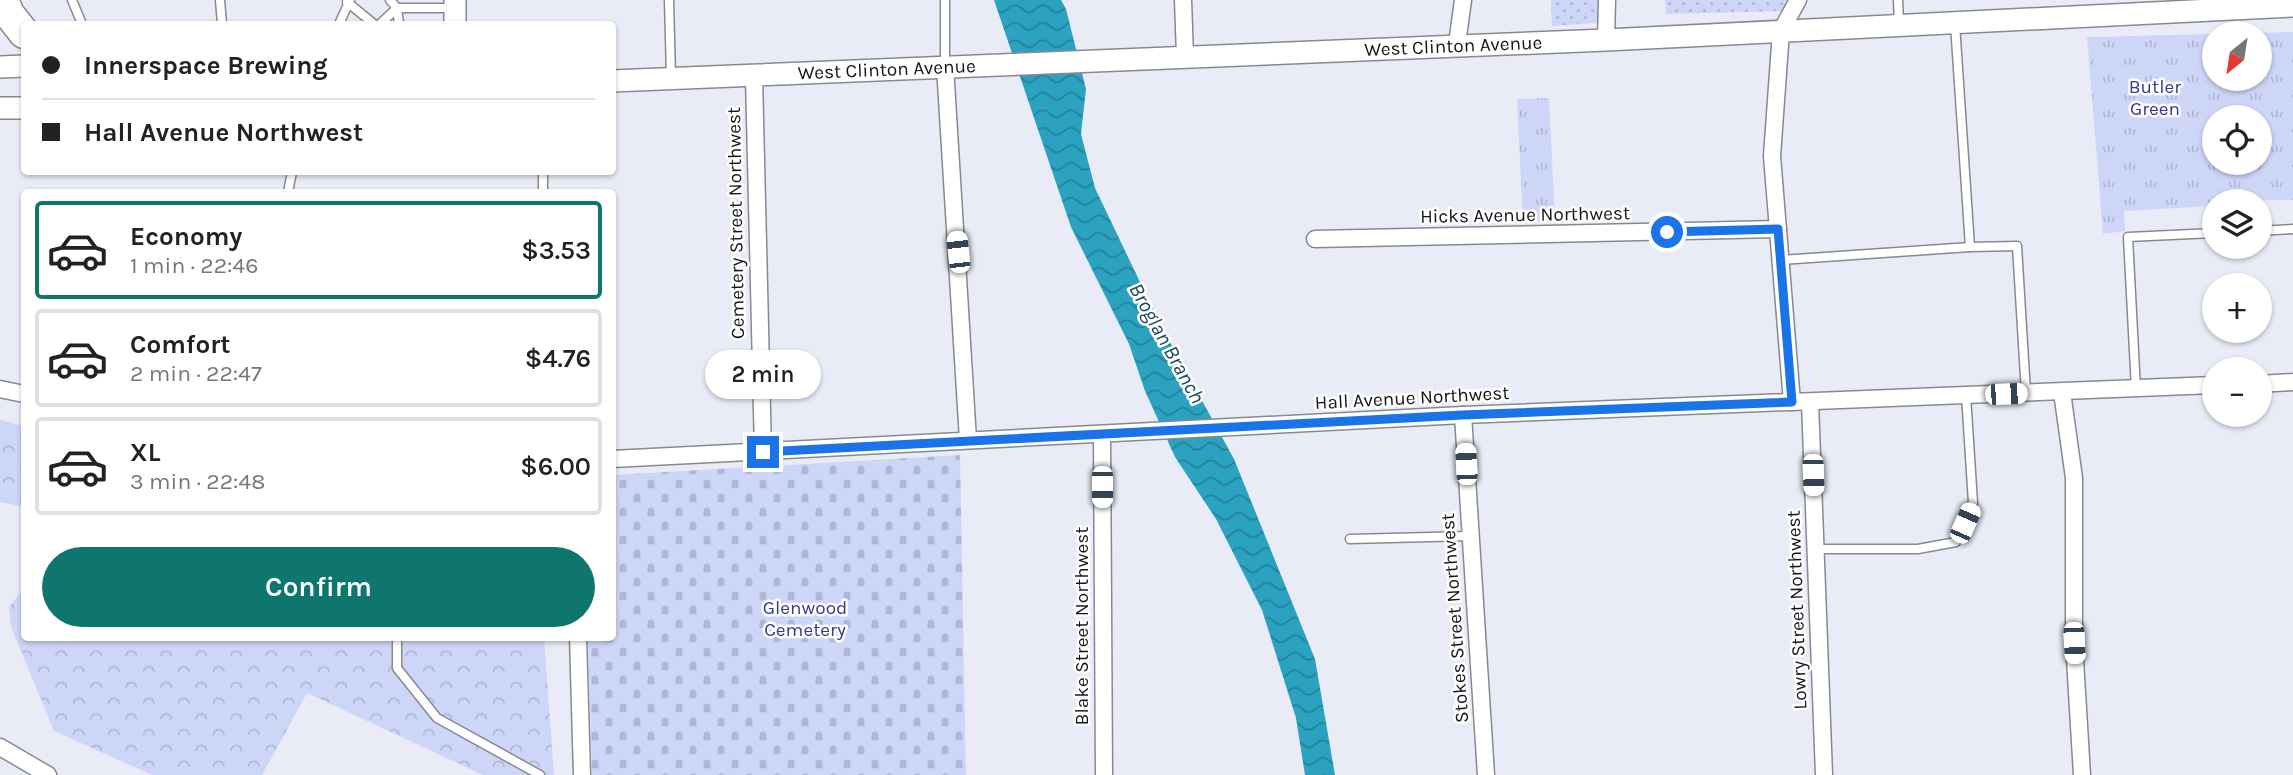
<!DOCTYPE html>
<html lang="en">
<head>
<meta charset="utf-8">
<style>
  body { margin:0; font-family:Karla,sans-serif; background:#f2f2f2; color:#222; height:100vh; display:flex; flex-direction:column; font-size:26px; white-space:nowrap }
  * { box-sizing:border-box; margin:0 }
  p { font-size:23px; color:#767676 }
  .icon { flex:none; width:38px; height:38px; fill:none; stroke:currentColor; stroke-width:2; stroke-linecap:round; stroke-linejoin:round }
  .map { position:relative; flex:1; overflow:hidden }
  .panel { position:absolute; left:21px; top:189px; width:595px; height:452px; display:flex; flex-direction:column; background:#fff; border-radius:7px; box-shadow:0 2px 5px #0004 }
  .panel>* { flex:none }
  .guide { position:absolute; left:21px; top:21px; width:595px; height:154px; border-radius:7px; box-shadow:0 2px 5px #0004; display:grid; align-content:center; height:154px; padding:0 21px; background:#fff }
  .needle { width:46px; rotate:210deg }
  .fabs { position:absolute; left:2202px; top:21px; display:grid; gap:14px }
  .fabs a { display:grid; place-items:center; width:70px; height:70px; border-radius:50%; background:#fff; box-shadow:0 2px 5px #0004; font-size:35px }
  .end { position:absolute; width:32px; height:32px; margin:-16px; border:9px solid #1a73e8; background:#fff; box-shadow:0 0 0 4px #fff }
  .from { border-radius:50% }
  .bubble { position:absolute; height:49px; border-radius:24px; background:#fff; box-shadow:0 2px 5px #0004; font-size:23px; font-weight:600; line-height:49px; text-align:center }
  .car { position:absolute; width:21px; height:42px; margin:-21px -10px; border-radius:9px; box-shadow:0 0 5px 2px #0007; background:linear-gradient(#fff 24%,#345 0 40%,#fff 0 76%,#345 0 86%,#fff 0) }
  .guide b { display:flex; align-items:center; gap:24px; height:66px; font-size:26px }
  .guide b+b { border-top:2px solid #e0e0e0 }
  .guide i { width:18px; height:18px; background:#222 }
  ul { padding:12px 0 0; list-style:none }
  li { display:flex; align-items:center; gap:21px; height:98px; margin:0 14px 10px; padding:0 7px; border:4px solid #e0e0e0; border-radius:7px }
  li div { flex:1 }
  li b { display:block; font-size:26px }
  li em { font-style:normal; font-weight:600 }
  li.on { border-color:#0f766e }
  li>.icon { width:63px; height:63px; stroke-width:1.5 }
  .button { display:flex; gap:14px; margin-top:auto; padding:14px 21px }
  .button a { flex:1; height:80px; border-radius:42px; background:#0f766e; color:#fff; font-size:28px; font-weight:600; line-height:80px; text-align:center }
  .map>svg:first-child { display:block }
</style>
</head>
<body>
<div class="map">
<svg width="2293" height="775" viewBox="0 0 2293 775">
  <defs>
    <pattern id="grass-dots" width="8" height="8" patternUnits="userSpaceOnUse" patternTransform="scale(1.75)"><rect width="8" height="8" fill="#ced6f8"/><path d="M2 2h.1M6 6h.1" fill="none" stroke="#b0b7d4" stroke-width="1.8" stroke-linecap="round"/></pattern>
    <pattern id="forest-crowns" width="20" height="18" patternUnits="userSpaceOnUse" patternTransform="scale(1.75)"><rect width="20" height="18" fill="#ced6f8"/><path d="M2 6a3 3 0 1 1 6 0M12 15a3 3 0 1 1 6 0" fill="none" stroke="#b0b7d4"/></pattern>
    <pattern id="cemetery-stones" width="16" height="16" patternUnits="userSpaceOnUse" patternTransform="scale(1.75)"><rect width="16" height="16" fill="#ced6f8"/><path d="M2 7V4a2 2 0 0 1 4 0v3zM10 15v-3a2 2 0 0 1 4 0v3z" fill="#b0b7d4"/></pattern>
    <pattern id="park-tufts" width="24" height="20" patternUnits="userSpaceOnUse" patternTransform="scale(1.75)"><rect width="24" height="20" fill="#ced6f8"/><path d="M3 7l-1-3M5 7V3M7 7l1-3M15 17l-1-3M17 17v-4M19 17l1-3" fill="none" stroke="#b0b7d4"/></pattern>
    <pattern id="water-waves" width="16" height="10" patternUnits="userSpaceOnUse" patternTransform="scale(1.75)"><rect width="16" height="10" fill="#2aa2c0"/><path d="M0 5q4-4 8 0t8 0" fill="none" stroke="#23839b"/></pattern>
  </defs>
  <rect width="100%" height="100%" fill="#e9ecf6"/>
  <g fill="url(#grass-dots)">
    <path d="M1551 0H1606L1607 22 1552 26Z"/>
    <path d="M1665 0H1794L1788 11 1666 14Z"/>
  </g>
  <g fill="url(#forest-crowns)">
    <path d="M0 420 24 426V507L0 502Z"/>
    <path d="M24 588V637H544L554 775H483L307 693 262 775H152L54 731 11 627 9 607Z"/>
  </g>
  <path fill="url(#cemetery-stones)" d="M960 455 966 775H592L588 637H612L613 475Z"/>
  <g fill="url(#park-tufts)" fill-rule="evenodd">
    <path d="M2293 32V200L2214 201V206L2124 211 2125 231 2103 234 2087 37 2214 34V79H2259V33H2252ZM2214 117H2259V163H2214Z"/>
    <path d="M1549 98 1555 220 1523 222 1517 99Z"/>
  </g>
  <path fill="url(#water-waves)" d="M994 0H1061L1066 9 1086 89 1081 134 1095 188 1160 324 1234 459 1315 659 1335 775H1305L1296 718 1262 610 1216 519 1175 457 1145 391 1129 344 1071 227Z"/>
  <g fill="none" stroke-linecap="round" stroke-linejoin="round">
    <g stroke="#878992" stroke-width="11">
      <g id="service">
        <path d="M72 0 82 24"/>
        <path d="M220 0 222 24"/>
        <path d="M390 0 397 8 399 24"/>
        <path d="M669 0 671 76"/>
        <path d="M945 0V66"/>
        <path d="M1898 0 1899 23"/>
        <path d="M347 2 374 24"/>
        <path d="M339 24 350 0"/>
        <path d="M380 24 397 8H452"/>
        <path d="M1955 24 1970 247 2017 246 2026 393"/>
        <path d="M288 192 292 172"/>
        <path d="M543 192V172"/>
        <path d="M2259 231 2293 229"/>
        <path d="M1781 260 1970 247"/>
        <path d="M2136 389 2128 237 2214 233"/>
        <path d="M1350 539 1471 536"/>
        <path d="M1816 549H1918L1956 542 1973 503 1966 395"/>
        <path d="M397 637V668L437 718 540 775"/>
      </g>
    </g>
    <g stroke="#878992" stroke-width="19">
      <g id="minor">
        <path d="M1183 0 1185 56"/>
        <path d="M1606 40 1607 0"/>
        <path d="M1457 44 1463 0"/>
        <path d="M945 66 968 440"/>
        <path d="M754 77 763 452"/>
        <path d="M1315 239 1778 229"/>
        <path d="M2259 384 2293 382"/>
        <path d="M0 389 24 394"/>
        <path d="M2062 392 2074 478V643L2082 775"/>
        <path d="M1792 402 1772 156 1781 31 1798 0"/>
        <path d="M1810 402 1824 775"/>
        <path d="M1463 415 1486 775"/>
        <path d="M1102 435 1104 775"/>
        <path d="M612 459 1463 415 2214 385"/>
        <path d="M578 637 582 775"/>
        <path d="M0 747 48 775"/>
      </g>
    </g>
    <g stroke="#878992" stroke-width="24">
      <g id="tertiary">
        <path d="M455 24V0"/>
        <path d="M0 67 24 66"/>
        <path id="s1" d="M612 81 1606 40 2293 6"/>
        <path d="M0 108H24"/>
      </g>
    </g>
    <g stroke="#878992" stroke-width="33">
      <path id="motorway" d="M3 0 9 14 24 33"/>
    </g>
    <use href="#service" stroke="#fff" stroke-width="8"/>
    <use href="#minor" stroke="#fff" stroke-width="16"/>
    <use href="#tertiary" stroke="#fff" stroke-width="21"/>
    <use href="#motorway" stroke="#fff" stroke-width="30"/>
  </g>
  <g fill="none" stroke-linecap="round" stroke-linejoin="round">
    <path stroke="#1a73e8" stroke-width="9" d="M763 452 1463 415 1792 402 1778 229 1667 232"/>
  </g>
  <g text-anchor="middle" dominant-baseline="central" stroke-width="5" stroke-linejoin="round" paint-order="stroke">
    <g font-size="19" fill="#151519" stroke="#fff">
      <text stroke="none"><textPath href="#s1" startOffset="842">West Clinton Avenue</textPath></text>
      <text stroke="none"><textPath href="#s1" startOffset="275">West Clinton Avenue</textPath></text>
      <text transform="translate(1525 215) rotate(-1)">Hicks Avenue Northwest</text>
      <text transform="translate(736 223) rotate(-91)">Cemetery Street Northwest</text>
      <text transform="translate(1412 398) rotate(-3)">Hall Avenue Northwest</text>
      <text transform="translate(1797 610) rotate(-92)">Lowry Street Northwest</text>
      <text transform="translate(1455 618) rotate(-94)">Stokes Street Northwest</text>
      <text transform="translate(1082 626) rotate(-90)">Blake Street Northwest</text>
    </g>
    <g font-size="19" fill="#33398e" stroke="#fff">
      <text x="2155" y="87">Butler<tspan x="2155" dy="22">Green</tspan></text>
      <text x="805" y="608">Glenwood<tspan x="805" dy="22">Cemetery</tspan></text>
    </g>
    <g font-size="21" font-style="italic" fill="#174855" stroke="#fff">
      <text transform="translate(1167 343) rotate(61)">Broglan Branch</text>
    </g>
  </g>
</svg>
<div class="fabs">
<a><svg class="needle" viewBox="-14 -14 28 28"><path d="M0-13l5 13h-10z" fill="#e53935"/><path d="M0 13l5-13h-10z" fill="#767676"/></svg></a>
<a><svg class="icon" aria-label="locate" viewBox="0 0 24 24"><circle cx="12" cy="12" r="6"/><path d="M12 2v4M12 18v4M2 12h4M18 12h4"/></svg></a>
<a><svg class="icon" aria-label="layers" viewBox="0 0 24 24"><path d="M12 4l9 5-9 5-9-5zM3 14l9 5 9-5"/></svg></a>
<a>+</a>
<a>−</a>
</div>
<i class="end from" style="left:1667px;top:232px"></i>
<i class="end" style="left:763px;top:452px"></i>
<div class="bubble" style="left:705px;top:350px;width:116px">2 min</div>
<i class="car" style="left:958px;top:252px;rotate:354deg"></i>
<i class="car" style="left:2006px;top:394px;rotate:88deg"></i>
<i class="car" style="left:1466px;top:464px;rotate:357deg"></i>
<i class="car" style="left:1813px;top:475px;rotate:178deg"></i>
<i class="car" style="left:1102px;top:487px;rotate:180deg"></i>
<i class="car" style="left:1965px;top:523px;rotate:24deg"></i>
<i class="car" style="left:2074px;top:643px;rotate:177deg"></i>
<div class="guide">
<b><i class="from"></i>Innerspace Brewing</b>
<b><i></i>Hall Avenue Northwest</b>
</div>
<section class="panel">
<ul>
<li class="on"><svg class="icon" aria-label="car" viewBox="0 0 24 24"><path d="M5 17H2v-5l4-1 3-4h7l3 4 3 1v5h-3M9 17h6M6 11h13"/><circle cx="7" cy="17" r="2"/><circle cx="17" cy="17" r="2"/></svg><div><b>Economy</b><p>1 min · 22:46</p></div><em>$3.53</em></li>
<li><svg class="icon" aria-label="car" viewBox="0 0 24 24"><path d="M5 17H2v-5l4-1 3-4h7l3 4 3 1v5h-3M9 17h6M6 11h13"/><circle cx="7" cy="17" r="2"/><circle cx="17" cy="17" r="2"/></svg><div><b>Comfort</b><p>2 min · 22:47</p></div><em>$4.76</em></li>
<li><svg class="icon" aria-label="car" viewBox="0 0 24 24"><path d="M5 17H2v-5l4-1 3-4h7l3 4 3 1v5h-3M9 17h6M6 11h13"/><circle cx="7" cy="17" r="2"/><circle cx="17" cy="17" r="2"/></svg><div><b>XL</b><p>3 min · 22:48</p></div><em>$6.00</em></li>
</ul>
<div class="button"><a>Confirm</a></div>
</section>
</div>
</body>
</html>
